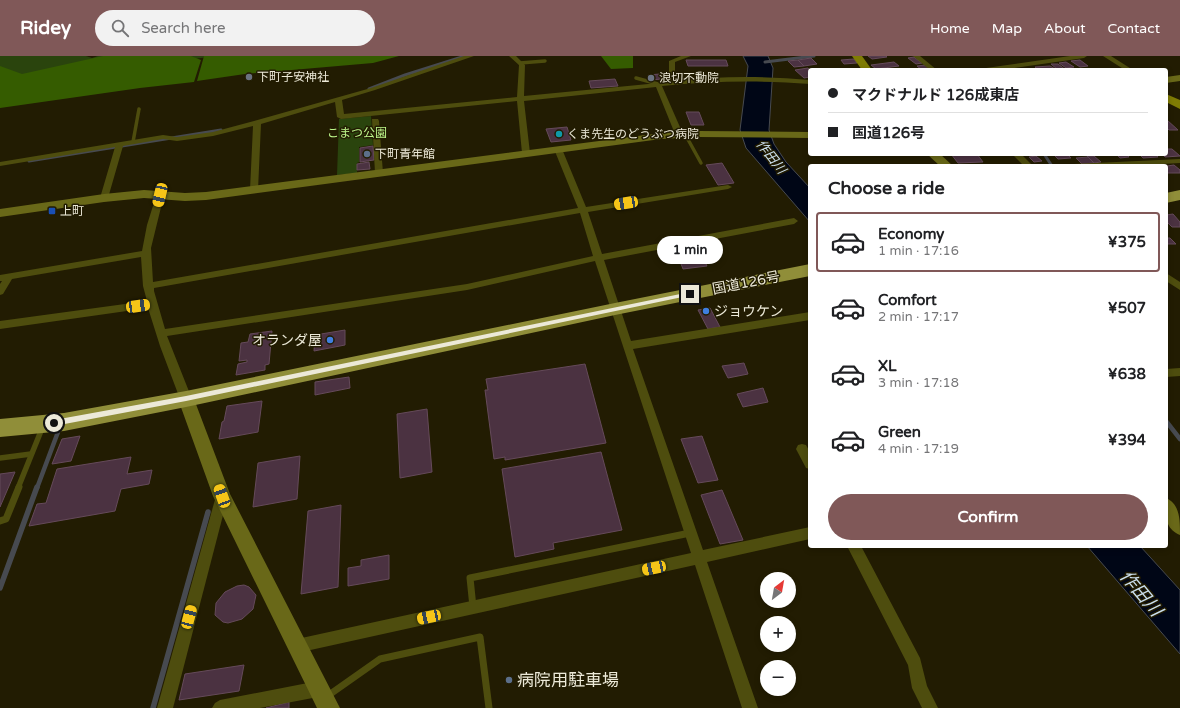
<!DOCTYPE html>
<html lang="en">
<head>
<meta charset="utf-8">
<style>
  body { margin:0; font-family:"Varela Round","Noto Sans JP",sans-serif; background:#f2f2f2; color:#202124; height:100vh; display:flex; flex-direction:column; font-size:15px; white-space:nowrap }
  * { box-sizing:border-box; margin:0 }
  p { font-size:13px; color:#757577 }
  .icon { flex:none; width:22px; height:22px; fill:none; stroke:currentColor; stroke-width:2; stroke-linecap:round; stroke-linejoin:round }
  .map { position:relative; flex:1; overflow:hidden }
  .sheet { position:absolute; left:808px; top:108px; width:360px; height:384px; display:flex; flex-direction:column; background:#fff; border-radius:4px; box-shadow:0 2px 6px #0003 }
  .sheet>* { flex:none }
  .top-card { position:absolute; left:808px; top:12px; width:360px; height:88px; border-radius:4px; box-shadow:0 2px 6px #0003; display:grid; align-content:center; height:88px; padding:0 20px; background:#fff }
  .needle { width:26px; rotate:31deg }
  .buttons { position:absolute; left:760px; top:516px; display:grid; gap:8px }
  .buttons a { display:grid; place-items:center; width:36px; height:36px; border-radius:50%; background:#fff; box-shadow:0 2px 6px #0003; font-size:20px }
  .end { position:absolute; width:18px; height:18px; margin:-9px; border:5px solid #ece9d8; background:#111; box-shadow:0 0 0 2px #111 }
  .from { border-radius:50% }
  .bubble { position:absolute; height:28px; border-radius:14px; background:#fff; box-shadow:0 2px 6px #0003; font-size:13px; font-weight:800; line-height:28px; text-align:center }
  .car { position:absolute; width:12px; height:24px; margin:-12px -6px; border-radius:5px; box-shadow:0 0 3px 1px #0007; background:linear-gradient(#f5c518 24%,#345 0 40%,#f5c518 0 76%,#345 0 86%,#f5c518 0) }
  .top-card b { display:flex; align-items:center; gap:14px; height:38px; font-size:15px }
  .top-card b+b { border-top:1px solid #e0e0e0 }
  .top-card i { width:10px; height:10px; background:#202124 }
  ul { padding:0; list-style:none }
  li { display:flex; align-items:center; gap:12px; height:60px; margin:0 8px 6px; padding:0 12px; border:2px solid transparent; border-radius:4px }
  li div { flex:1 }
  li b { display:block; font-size:15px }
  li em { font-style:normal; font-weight:800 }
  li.current { border-color:#805858 }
  li>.icon { width:36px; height:36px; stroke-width:1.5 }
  h2 { padding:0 20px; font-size:18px; line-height:48px }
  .button { display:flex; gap:8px; margin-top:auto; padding:8px 20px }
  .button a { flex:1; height:46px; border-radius:24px; background:#805858; color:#fff; font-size:16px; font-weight:800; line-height:46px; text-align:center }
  header { display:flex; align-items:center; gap:24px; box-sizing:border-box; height:56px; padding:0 20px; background:#805858; color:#fff }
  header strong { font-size:19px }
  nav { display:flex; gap:22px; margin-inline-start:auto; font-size:14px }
  .search { width:280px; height:36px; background:#f2f2f2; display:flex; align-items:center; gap:10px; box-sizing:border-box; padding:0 14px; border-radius:22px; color:#757577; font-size:15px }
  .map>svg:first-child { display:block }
</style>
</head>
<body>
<header>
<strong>Ridey</strong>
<div class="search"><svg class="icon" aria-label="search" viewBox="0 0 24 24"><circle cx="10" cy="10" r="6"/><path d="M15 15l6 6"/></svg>Search here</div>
<nav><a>Home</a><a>Map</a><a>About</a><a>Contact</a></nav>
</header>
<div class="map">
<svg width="1180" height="652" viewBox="0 0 1180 652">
  <rect width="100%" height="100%" fill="#221c02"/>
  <g fill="#2a440d">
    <path d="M0 0H86L92 2 98 0H217L43 22 0 23Z"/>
    <path d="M371 60 373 89 359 91V106L357 107V117L337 119 339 63Z"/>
  </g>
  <g fill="#355c00">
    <path d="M103 0H191L201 4 194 26 140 32 0 52V10L22 18Z"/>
    <path d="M204 0H399L373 7 245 18 197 25Z"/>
    <path d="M601 0H633V12L611 13Z"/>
  </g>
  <g fill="#000616" stroke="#474a50">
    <path d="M743 0H768L773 12 769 74 774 88 786 106 810 132V166L746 92 740 74 748 10Z"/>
    <path d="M1087 490H1140L1180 534V598Z"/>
  </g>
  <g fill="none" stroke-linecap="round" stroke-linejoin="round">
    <g stroke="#474a50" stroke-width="3">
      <path d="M765 6 814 0"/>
      <path d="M369 33 405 19 465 0"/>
      <path d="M1044 98 1052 110"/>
      <path d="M29 105 221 74"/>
    </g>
    <g stroke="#474a50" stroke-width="4.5">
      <path d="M1166 365 1180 383"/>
      <path d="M37 432 58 376"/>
    </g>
    <g stroke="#474a50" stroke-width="5.5">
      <path d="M0 532 37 431"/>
      <path d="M153 652 208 456"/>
    </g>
  </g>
  <g fill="#4b3241" stroke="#654a5a">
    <path d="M868 0H886L887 1 872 3Z"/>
    <path d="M914 1 922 7 916 8 908 2Z"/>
    <path d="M811 2 817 8 804 10 798 4Z"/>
    <path d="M854 3 857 7 844 8 841 4Z"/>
    <path d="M686 4H726L728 10H688Z"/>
    <path d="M798 4 804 10 794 11 788 5Z"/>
    <path d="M1080 4 1088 10 1080 11 1071 5Z"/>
    <path d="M894 6 899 10 876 13 871 9Z"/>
    <path d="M1066 6 1074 11 1066 12 1059 7Z"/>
    <path d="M1051 8H1058L1066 14H1058Z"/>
    <path d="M925 9 931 13 922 14 917 10Z"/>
    <path d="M1050 10 1057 14H1038L1035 11Z"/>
    <path d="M808 12 810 14V21L804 22 795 14Z"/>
    <path d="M660 18 662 23 650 24 648 19Z"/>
    <path d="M615 23 618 30 591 32 589 25Z"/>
    <path d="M686 56H699L704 69H691Z"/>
    <path d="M1166 64H1167L1178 74H1169L1166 71Z"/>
    <path d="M567 71 571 84 551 86 546 73Z"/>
    <path d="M373 90 374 104 360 106V92Z"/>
    <path d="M1166 93H1172L1180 100 1165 101 1162 98H1166Z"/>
    <path d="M951 98H977L983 106 958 107Z"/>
    <path d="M1053 98H1067L1071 102 1058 103Z"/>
    <path d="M1103 98H1126L1129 101 1120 102 1116 98Z"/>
    <path d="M1139 98H1155L1158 101 1143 102Z"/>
    <path d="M1036 100 1042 105 1034 106 1029 101Z"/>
    <path d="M1087 100H1094L1101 106 1094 107Z"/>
    <path d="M1088 101 1094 107 1082 108 1076 102Z"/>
    <path d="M369 106 370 113 357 114V108Z"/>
    <path d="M722 107 734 127 718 129 706 109Z"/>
    <path d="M1174 109 1180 114V117H1166V111H1168L1167 110Z"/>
    <path d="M1173 158 1180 166V171H1172L1166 165V159Z"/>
    <path d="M1166 182H1170L1176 188H1166Z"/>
    <path d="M698 192 707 210 683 213 676 195Z"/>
    <path d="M710 252 720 271 708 273 698 254Z"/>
    <path d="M345 274V289L314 295 315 279Z"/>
    <path d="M272 275 269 308 265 309V314L236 319 238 308 247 306V304L239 305 241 287 248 286 250 278Z"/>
    <path d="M744 307 748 318 728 322 722 310Z"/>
    <path d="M585 308 606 387 505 404V401L494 403 485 334H488L486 323Z"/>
    <path d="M349 321 350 332 315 339V326Z"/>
    <path d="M763 332 768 346 743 351 737 338Z"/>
    <path d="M262 345 258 376 219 383 222 366 224 365 227 350Z"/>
    <path d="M427 353 432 416 400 422 397 358Z"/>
    <path d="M80 380 71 405 52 408 62 383Z"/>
    <path d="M702 380 718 424 698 427 681 383Z"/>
    <path d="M601 396 622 474 553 487 554 493 515 501 502 413Z"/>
    <path d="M300 400 297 443 253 451 258 407Z"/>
    <path d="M131 401 127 418 152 414 149 428 121 433 115 455 29 470 37 448 46 447 57 413Z"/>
    <path d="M15 416 0 451V418Z"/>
    <path d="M722 434 743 484 720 488 701 439Z"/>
    <path d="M341 449 338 531 301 538 308 455Z"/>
    <path d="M389 499V523L348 530V512L361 510V504Z"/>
    <path d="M244 529 249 531 256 539 253 553 242 563 228 567 223 566 215 559 216 547 225 536 237 530Z"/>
    <path d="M244 609 239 635 179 644 185 618Z"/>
    <path d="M289 646V652H266Z"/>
  </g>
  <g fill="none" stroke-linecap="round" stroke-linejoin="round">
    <g stroke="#4e4d0e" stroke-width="3.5">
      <path d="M520 7 545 5"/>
      <path d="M636 22 658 28"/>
      <path d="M685 78 701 107"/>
      <path d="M133 86 139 53"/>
    </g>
    <g stroke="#4e4d0e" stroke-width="5.5">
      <path d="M0 402 31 398"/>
      <path d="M18 432 43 370"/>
    </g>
    <g stroke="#4e4d0e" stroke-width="7">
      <path d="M0 465 6 463 19 431"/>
      <path d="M473 551 470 522 690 477"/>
      <path d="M326 641 380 603 480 581 489 652"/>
    </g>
    <g fill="#4e4d0e" fill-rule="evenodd">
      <path d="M464 0H474L375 34 342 44 344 58 517 41 519 9 509 0H516L525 9 524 40 669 26V5L681 0H691L675 6V25C720 20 765 20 810 24V28C761 24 711 25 662 30L683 78 679 80 675 78 656 31 524 45 530 97 526 99 522 97 517 45 341 63 337 61 335 46 261 68 258 134 254 136 250 134 253 70 213 80 177 85 163 83 123 90 108 142 104 145 100 142 115 91 0 110V106L163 79 177 81 213 76 254 65 371 32Z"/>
      <path d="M913 0H920L937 14H930Z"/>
      <path d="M1070 0H1087L1084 2 1000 14H983L986 12Z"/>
      <path d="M1103 0H1111L1133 14H1125Z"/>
      <path d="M372 63H378L379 65 383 117 379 119 375 117Z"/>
      <path d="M555 91H561L562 93 586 151 728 129 732 131 728 133 588 156 602 198 794 162 798 165 794 168 604 204 631 285 810 256V264L633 293 703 494 810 471V483L707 506 758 652H742L695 509 297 597 292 595 290 590 292 585 297 583 691 497 595 205 467 234 167 280 192 343 190 346 186 347 182 346 180 343 160 290 148 252 0 273V265L147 245 143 230 141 201 12 223 3 238 0 239V228L2 225H0V219L142 195 147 169 157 137 160 136 164 139 151 192 153 226 578 152 554 93ZM580 157 593 200 467 228 165 273 154 235V232Z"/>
      <path d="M1012 98H1021L1033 110H1024Z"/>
      <path d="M1180 103V107L1125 110H1070L1074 108Z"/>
      <path d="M1166 217 1180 226V234L1166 225Z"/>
      <path d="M1180 312V320L1166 321V313Z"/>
      <path d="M802 388 806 389 810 396V413L806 412 796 393 798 389Z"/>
      <path d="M222 434 226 436 228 440 173 652H157L216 440 218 436Z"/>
      <path d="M847 490H861L920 602 927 630 938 652H922L912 632 908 609Z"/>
      <path d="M318 625 323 628 326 633 323 638 318 641 260 652H212L215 647 220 644Z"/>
    </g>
    <g fill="#696818" fill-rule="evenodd">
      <path d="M1180 19V25L1166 27V21Z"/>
      <path d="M698 75 810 76V82L698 81 661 83 206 144 185 145 144 142 104 146 0 161V153L104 138 144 134 185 137 206 136 661 77Z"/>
      <path d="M927 98H940L953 110H940Z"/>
      <path d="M186 337 192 338 194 343 230 438 340 652H317L213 440 178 343 180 338Z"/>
      <path d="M1166 442C1180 448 1180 464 1180 479 1163 472 1166 457 1166 442Z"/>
    </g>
    <g fill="#7f7c04" fill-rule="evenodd">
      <path d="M852 0H862L872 14H862Z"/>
      <path d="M1166 38 1180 44V53L1166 46Z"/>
    </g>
    <g fill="#908e39" fill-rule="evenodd">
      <path d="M1180 134V144L1166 147V137Z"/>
      <path d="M810 208V220L615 259 186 351 64 375 0 381V363L64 357 186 335 615 247Z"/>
    </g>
  </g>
  <path fill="#ece9d8" d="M690 236 693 238 692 239 186 345 54 370 50 367 54 364 186 340Z"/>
  <g fill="#6b7280" stroke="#221c02" stroke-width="1.5">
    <circle cx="249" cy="21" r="4"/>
    <circle cx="651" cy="22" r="4"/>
  </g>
  <circle fill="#0f9aa8" stroke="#221c02" stroke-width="1.5" cx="559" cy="78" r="4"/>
  <g fill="#5c6f8a" stroke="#221c02" stroke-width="1.5">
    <circle cx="367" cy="98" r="4"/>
    <circle cx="509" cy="624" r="4"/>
  </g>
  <rect fill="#1a4fb4" stroke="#221c02" stroke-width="1.5" x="48" y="151" width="8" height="8" rx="2"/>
  <g fill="#3f7fe0" stroke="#221c02" stroke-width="1.5">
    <circle cx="706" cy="255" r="4"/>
    <circle cx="330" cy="284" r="4"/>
  </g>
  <g text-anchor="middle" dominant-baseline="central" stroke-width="3" stroke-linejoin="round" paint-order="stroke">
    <g font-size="12" fill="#ece9d8" stroke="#221c02" text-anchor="start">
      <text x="257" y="21">下町子安神社</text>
      <text x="659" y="22">浪切不動院</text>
      <text x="567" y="78">くま先生のどうぶつ病院</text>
      <text x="375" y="98">下町青年館</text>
      <text x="60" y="155">上町</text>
    </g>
    <g font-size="12" fill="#bdf78b" stroke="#221c02">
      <text x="357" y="77">こまつ公園</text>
    </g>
    <g font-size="13" font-style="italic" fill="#cbdfee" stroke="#221c02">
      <text transform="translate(771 101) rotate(52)">作田川</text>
    </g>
    <g font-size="14" fill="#ece9d8" stroke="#221c02">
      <text transform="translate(746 227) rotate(-11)">国道126号</text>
    </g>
    <g font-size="14" fill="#ece9d8" stroke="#221c02" text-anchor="start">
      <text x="714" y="255">ジョウケン</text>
      <text x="322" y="284" text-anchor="end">オランダ屋</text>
    </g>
    <g font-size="17" fill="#ece9d8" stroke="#221c02" text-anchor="start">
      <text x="517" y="624">病院用駐車場</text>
    </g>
    <g font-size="18" font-style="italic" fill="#cbdfee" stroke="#221c02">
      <text transform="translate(1141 537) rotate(50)">作田川</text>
    </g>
  </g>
</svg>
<div class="buttons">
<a><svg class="needle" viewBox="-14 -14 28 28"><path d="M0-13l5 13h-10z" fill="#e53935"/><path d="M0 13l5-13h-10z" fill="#757577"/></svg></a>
<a>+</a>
<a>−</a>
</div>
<i class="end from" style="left:54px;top:367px"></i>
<i class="end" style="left:690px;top:238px"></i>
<div class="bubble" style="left:657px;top:180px;width:66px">1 min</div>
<i class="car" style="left:160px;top:139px;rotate:193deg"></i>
<i class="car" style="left:626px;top:147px;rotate:261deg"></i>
<i class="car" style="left:138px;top:250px;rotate:82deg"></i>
<i class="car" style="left:222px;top:440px;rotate:340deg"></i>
<i class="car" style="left:654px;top:512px;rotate:258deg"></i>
<i class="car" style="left:189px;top:561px;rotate:15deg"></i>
<i class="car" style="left:429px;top:561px;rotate:258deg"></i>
<div class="top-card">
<b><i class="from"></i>マクドナルド 126成東店</b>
<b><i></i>国道126号</b>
</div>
<section class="sheet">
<h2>Choose a ride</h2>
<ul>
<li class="current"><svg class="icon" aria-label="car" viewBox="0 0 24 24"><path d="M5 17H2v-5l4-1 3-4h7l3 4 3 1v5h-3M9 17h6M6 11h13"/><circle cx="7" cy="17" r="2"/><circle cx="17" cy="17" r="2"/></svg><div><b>Economy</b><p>1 min · 17:16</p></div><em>¥375</em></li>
<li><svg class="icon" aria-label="car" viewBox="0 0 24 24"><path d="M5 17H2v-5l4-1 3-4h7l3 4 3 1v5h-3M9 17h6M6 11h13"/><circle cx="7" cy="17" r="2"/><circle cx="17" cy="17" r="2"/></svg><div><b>Comfort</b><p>2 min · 17:17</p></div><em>¥507</em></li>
<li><svg class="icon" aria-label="car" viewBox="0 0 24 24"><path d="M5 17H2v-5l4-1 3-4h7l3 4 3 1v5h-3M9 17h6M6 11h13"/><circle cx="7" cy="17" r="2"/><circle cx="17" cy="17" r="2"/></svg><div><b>XL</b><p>3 min · 17:18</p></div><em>¥638</em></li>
<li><svg class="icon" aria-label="car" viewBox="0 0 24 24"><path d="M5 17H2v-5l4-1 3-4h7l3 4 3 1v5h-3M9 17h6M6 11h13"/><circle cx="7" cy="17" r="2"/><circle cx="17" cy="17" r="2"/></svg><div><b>Green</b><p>4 min · 17:19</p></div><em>¥394</em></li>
</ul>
<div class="button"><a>Confirm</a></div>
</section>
</div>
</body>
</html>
